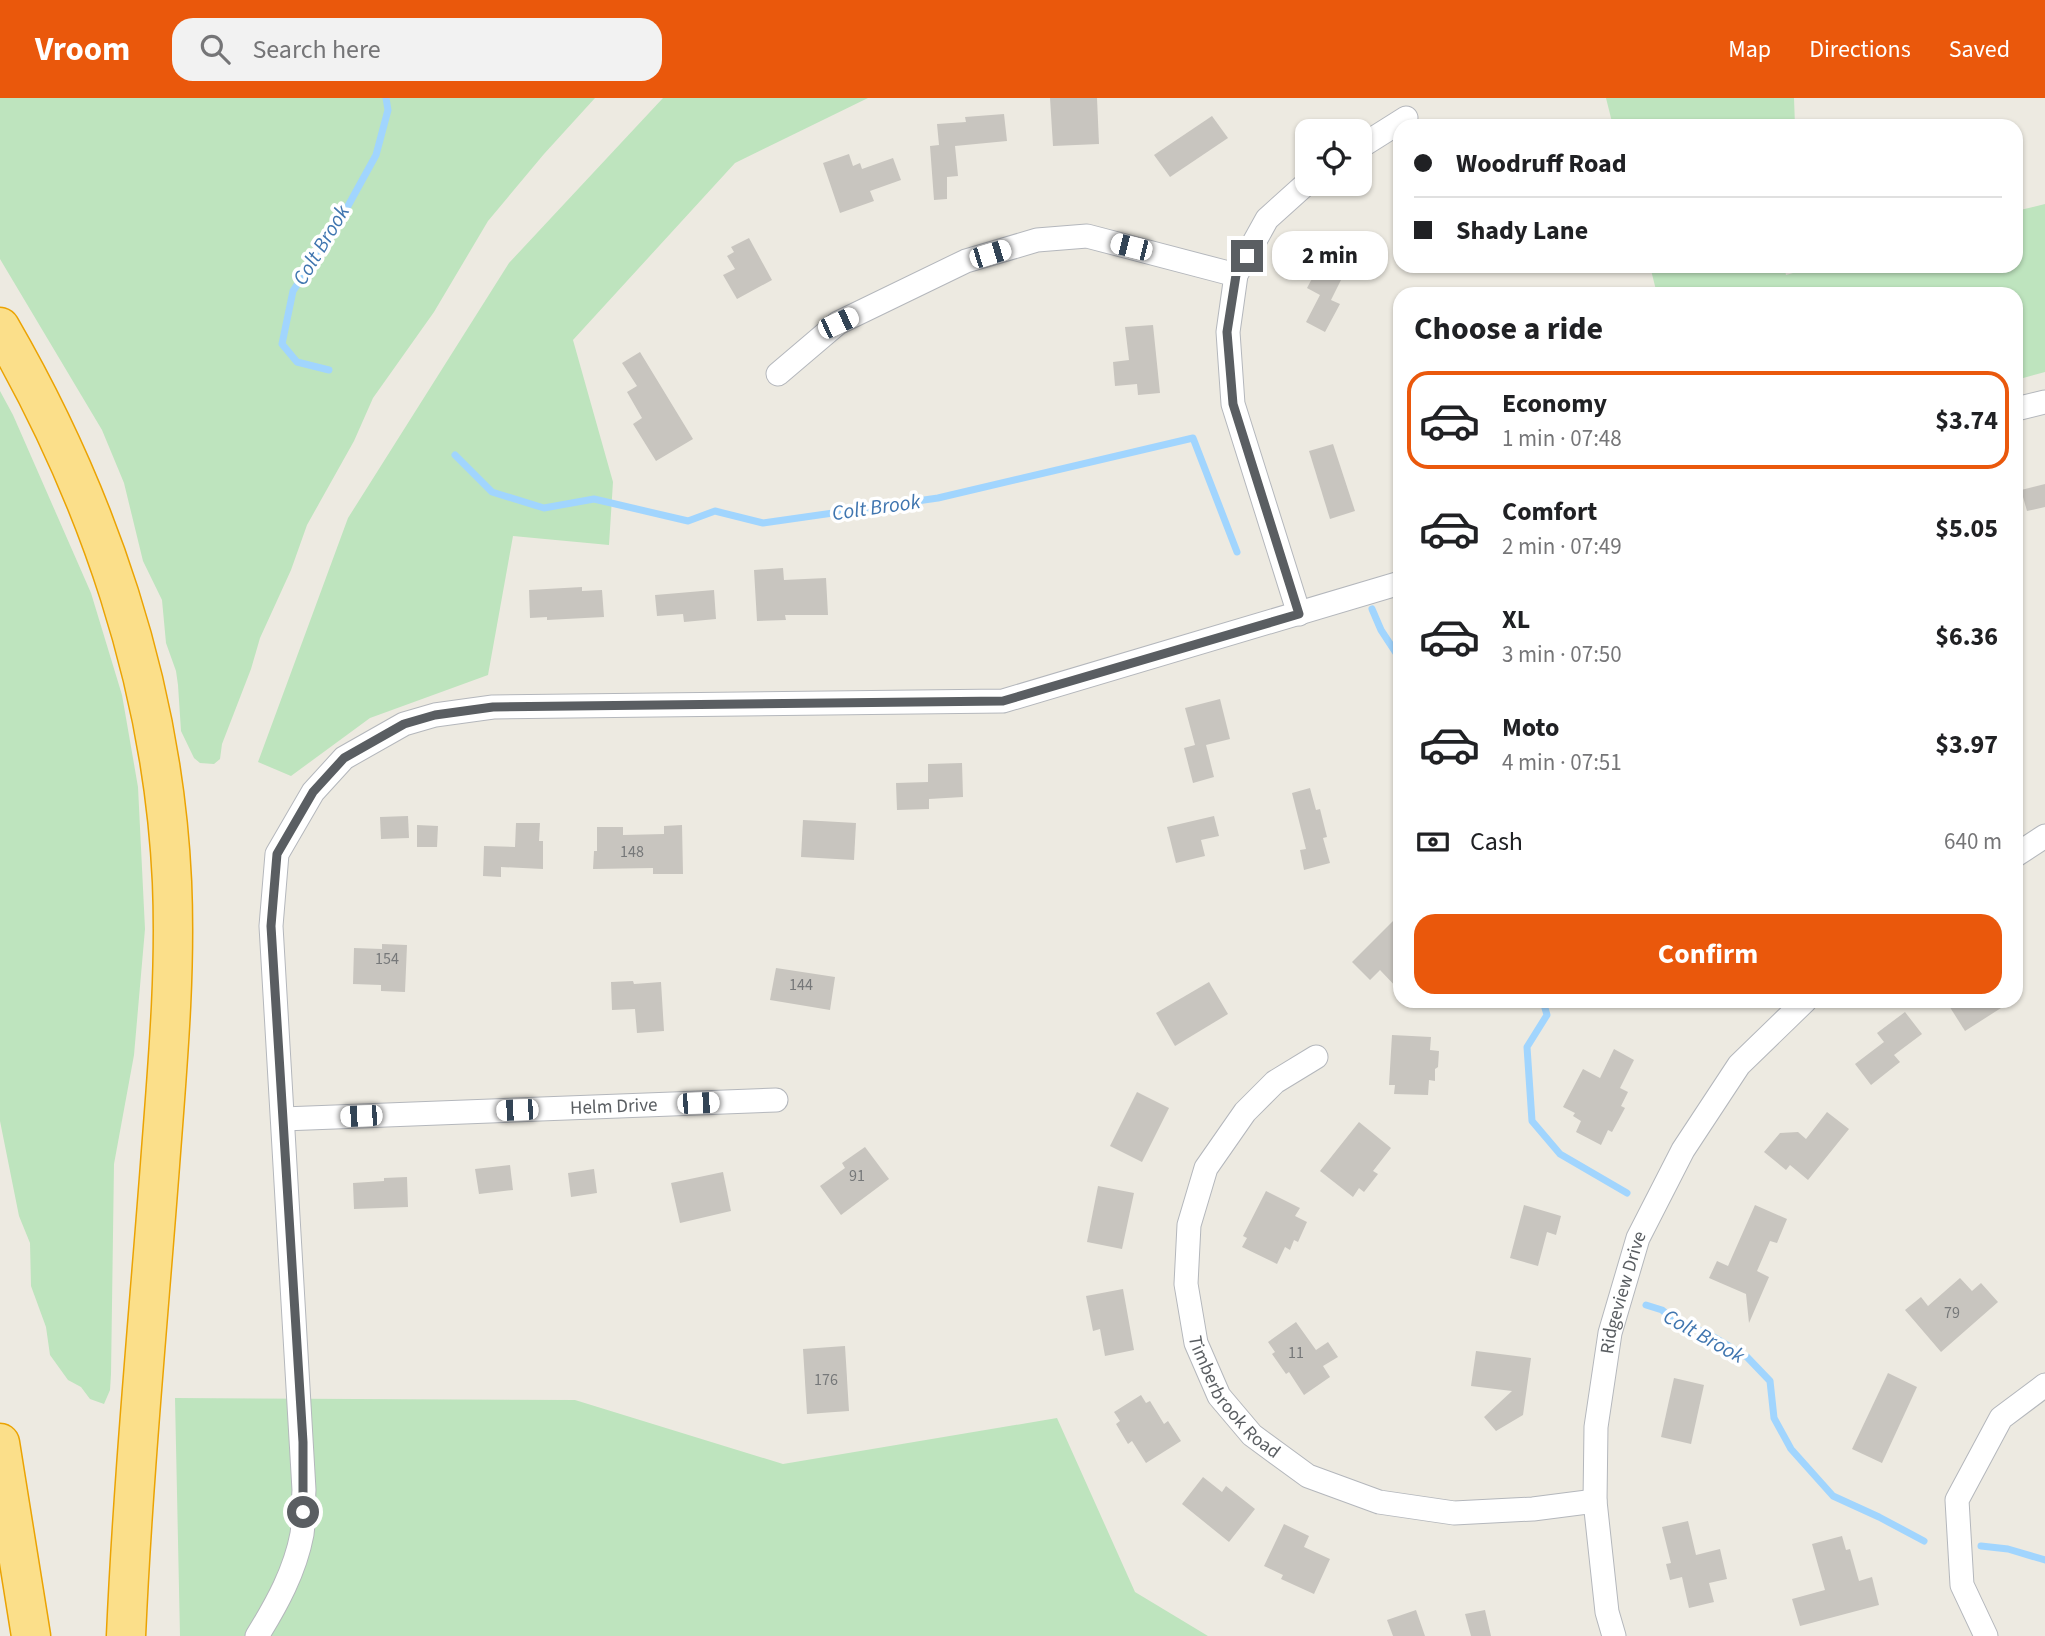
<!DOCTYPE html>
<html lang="en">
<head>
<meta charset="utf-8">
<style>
  body { margin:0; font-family:"Source Sans 3",sans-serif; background:#f2f2f2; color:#202124; height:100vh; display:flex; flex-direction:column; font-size:26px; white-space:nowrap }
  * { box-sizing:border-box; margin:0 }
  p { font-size:23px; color:#757577 }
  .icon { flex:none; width:38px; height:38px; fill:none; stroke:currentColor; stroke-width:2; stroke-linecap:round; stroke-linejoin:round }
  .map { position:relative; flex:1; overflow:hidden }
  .details { position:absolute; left:1393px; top:189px; width:630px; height:721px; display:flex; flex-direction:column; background:#fff; border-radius:21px; box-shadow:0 2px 5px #0004 }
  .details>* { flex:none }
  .top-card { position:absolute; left:1393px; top:21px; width:630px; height:154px; border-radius:21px; box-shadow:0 2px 5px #0004; display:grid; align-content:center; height:154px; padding:0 21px; background:#fff }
  .fabs { position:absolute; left:1295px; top:21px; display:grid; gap:14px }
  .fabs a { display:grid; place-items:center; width:77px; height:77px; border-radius:14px; background:#fff; box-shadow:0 2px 5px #0004; font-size:35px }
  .end { position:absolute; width:32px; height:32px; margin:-16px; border:9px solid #5a5e62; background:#fff; box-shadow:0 0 0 4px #fff }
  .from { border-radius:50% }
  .bubble { position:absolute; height:49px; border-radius:21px; background:#fff; box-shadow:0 2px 5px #0004; font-size:23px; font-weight:700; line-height:49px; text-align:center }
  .car { position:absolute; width:21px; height:42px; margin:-21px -10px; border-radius:9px; box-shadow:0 0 5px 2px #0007; background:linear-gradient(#fff 24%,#345 0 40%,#fff 0 76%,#345 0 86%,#fff 0) }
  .top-card b { display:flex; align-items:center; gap:24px; height:66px; font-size:26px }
  .top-card b+b { border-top:2px solid #e0e0e0 }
  .top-card i { width:18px; height:18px; background:#202124 }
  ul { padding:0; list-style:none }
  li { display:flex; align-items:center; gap:21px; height:98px; margin:0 14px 10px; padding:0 7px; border:4px solid transparent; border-radius:21px }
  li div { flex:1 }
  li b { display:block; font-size:26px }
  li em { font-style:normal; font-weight:700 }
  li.selected { border-color:#ea580c }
  li>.icon { width:63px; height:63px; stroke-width:1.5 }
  h2 { padding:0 21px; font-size:32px; line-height:84px }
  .pay { display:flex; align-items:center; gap:18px; height:77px; padding:0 21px; font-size:26px }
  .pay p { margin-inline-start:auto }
  .action { display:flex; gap:14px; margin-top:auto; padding:14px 21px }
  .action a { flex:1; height:80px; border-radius:21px; background:#ea580c; color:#fff; font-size:28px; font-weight:700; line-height:80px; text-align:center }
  header { display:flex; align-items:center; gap:42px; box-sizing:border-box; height:98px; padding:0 35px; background:#ea580c; color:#fff }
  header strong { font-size:33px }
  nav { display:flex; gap:38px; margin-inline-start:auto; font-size:24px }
  .search { width:490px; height:63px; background:#f2f2f2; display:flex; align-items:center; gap:18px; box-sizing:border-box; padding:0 24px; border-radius:21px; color:#757577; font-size:26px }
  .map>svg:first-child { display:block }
</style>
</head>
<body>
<header>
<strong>Vroom</strong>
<div class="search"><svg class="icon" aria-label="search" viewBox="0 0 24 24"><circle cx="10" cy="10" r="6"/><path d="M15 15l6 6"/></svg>Search here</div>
<nav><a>Map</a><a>Directions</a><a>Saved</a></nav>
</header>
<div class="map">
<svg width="2045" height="1538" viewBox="0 0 2045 1538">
  <rect width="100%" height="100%" fill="#edeae1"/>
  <g fill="#bee4be">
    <path d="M0 0H595L544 56 488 123 434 214 373 300 354 343 307 427 291 472 260 540 251 571 222 646 220 661 214 666 200 665 194 660 181 633 178 587 176 573 166 545 162 502 143 463 124 385 102 332 0 161Z"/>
    <path d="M663 0H868L735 65 573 242 613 384 609 447 513 438 488 577 370 620 291 678 258 664 348 420 509 165Z"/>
    <path d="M1606 0H1794L1795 28H1613Z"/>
    <path d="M2045 106V274L2016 282V196H1657L1650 168H1784L1786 177 1817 168H2016V113Z"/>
    <path d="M0 293 13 317 91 495 122 597 138 689 145 831 134 957 114 1066 111 1276 110 1292 104 1306 90 1301 81 1289 68 1282 50 1257 46 1229 31 1188 30 1145 19 1118 0 1023Z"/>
    <path d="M175 1300 575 1302 783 1366 1057 1320 1135 1494 1208 1538H180Z"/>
  </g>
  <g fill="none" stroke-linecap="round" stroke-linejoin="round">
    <g stroke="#a1d5fe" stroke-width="7">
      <path d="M329 272 297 264 282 246 293 193 343 117 376 57 388 12 386 0"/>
      <path d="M455 357 492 394 544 410 594 401 688 423 715 413 763 425 938 400 1193 340 1237 454"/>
      <path d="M1372 511 1381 532 1400 561"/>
      <path d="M1543 903 1547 917 1527 949 1532 1023 1560 1056 1627 1095"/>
      <path d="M1646 1207 1662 1212 1676 1224 1707 1235 1747 1259 1770 1283 1774 1320 1791 1351 1833 1398 1879 1419 1924 1443"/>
      <path d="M1981 1448 2008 1451 2045 1462"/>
    </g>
  </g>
  <g fill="#c8c5bf">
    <path d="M1050 0H1097L1099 46 1053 48Z"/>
    <path d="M1004 16 1007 43 955 48 958 78 947 79V101L934 102 930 48 939 47 937 26 966 24 965 19Z"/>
    <path d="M1212 18 1228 40 1170 79 1154 57Z"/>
    <path d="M849 56 853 68 860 65 862 71 893 60 901 82 870 93 874 103 840 115 823 65Z"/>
    <path d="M749 140 772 182 737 201 723 177 735 171 727 158 734 154 731 149Z"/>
    <path d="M1324 158 1347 170 1331 202 1340 206 1325 234 1306 224 1320 197 1307 190Z"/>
    <path d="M1153 227 1160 295 1138 297 1137 286 1115 288 1113 264 1129 262 1125 229Z"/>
    <path d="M640 254 693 341 656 363 633 326 642 320 627 294 637 288 622 265Z"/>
    <path d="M1333 346 1355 413 1330 421 1309 353Z"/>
    <path d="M2045 386V409L2027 413 2021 392Z"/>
    <path d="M783 470 784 482 826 480 828 517H785L786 522 757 523 754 472Z"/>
    <path d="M582 489V493L602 492 604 519 547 522V519L530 520 529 492Z"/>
    <path d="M714 492 716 521 684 524 683 516 657 518 655 497Z"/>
    <path d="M1220 601 1230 641 1206 647 1214 679 1193 685 1184 650 1195 647 1185 610Z"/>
    <path d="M962 665 963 699 929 701V711L897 712 896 685 928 684V666Z"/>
    <path d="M1310 690 1316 712 1320 711 1327 739 1323 740 1330 765 1304 772 1300 752 1306 751 1292 695Z"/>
    <path d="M408 718 409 740 381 741 380 719Z"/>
    <path d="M1214 718 1219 738 1201 742 1205 758 1176 765 1167 729Z"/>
    <path d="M803 722 856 725 854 762 801 759Z"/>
    <path d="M516 725H540L539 743H543V771L501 769V779L483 778 484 748 515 749Z"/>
    <path d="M417 727 438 728 437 749H417Z"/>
    <path d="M682 727 683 776H653V770L593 771 594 753H597V729H623V737L664 736V728Z"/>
    <path d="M1400 816V893L1380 872 1370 882 1352 864Z"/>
    <path d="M382 846 407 847 405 894 381 893V887L353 886 354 850 382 851Z"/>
    <path d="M776 870 835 879 830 912 770 902Z"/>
    <path d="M633 883 634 886 661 884 664 933 637 935 635 911 612 912 611 884Z"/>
    <path d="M1209 884 1228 916 1175 948 1156 915Z"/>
    <path d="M1946 903H2012L1965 933Z"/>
    <path d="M1905 914 1922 936 1894 957 1900 964 1871 987 1855 966 1884 944 1877 935Z"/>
    <path d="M1392 937 1431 939 1430 952 1439 953 1438 969 1435 971V983L1429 982 1428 997 1394 996 1395 987H1389Z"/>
    <path d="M1614 951 1634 962 1620 990 1628 994 1621 1008 1625 1010 1612 1034 1608 1032 1601 1047 1576 1034 1581 1023 1573 1018 1575 1015 1563 1009 1583 971 1600 980Z"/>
    <path d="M1137 994 1169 1010 1142 1064 1110 1048Z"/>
    <path d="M1827 1014 1849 1031 1808 1082 1790 1067 1786 1072 1764 1054 1780 1035 1798 1034 1806 1041Z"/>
    <path d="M1359 1024 1391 1050 1373 1073 1378 1076 1364 1094 1359 1090 1353 1099 1320 1073Z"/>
    <path d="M865 1049 889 1081 841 1117 820 1088 845 1070 842 1065Z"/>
    <path d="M510 1067 513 1092 479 1096 475 1071Z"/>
    <path d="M594 1071 597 1095 571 1099 568 1075Z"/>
    <path d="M723 1074 731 1113 680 1125 671 1085Z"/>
    <path d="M407 1079 408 1109 354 1111 353 1085 384 1083V1080Z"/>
    <path d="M1098 1088 1134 1095 1122 1151 1087 1144Z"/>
    <path d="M1266 1093 1300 1110 1295 1118 1307 1124 1298 1144 1294 1142 1290 1152 1285 1149 1277 1166 1242 1149 1247 1140 1243 1138Z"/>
    <path d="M1524 1107 1561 1118 1556 1137 1547 1134 1538 1168 1510 1160Z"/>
    <path d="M1755 1107 1787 1121 1777 1145 1770 1143 1757 1173 1769 1179 1749 1225 1746 1196 1709 1180 1717 1163 1728 1168Z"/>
    <path d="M1960 1180 1972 1193 1981 1185 1998 1204 1941 1254 1905 1212 1921 1199 1928 1208Z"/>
    <path d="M1123 1191 1134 1252 1105 1258 1100 1231 1093 1233 1086 1198Z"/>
    <path d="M1296 1224 1316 1252 1328 1244 1338 1259 1323 1268 1330 1279 1304 1297 1289 1274 1286 1276 1272 1256 1275 1254 1268 1244Z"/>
    <path d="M845 1248 849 1313 807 1316 803 1251Z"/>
    <path d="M1476 1253 1531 1260 1523 1317 1496 1333 1484 1319 1512 1293 1471 1288Z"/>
    <path d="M1888 1275 1917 1289 1882 1365 1852 1351Z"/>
    <path d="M1674 1280 1704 1287 1691 1346 1661 1339Z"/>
    <path d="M1141 1297 1146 1305 1150 1303 1164 1326 1168 1323 1181 1343 1146 1365 1132 1343 1128 1346 1116 1326 1120 1323 1114 1314Z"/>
    <path d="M1203 1379 1222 1394 1226 1388 1255 1411 1229 1444 1182 1406Z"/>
    <path d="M1688 1423 1696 1457 1720 1451 1727 1481 1709 1485 1714 1504 1689 1510 1682 1479 1670 1482 1666 1466 1671 1465 1662 1429Z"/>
    <path d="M1284 1426 1309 1438 1304 1449 1330 1461 1314 1496 1281 1481 1283 1477 1264 1468Z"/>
    <path d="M1842 1438 1846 1452 1850 1451 1859 1483 1872 1479 1879 1507 1800 1528 1792 1501 1825 1492 1812 1446Z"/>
    <path d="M1416 1512 1425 1538H1393L1387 1522Z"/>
    <path d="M1485 1512 1491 1538H1471L1465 1516Z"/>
  </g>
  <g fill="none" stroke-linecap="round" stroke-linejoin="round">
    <g stroke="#b4b7bc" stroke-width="25">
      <g id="street">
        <path d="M1360 49 1406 20"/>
        <path d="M778 276 838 225 966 163 1037 142 1087 138 1236 177"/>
        <path d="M2016 311 2045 304"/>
        <path d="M1299 516 1233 306 1228 234 1236 177 1267 121 1307 85"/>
        <path d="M2016 757 2045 738"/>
        <path id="s1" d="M1316 959 1275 984 1245 1014 1206 1070 1189 1127 1186 1186 1196 1245 1219 1298 1252 1337 1308 1378 1379 1404 1454 1415 1533 1411 1595 1403"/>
        <path id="s2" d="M283 1021 776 1002"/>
        <path d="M257 1538C277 1506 295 1473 302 1436 304 1422 303 1406 304 1392L271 828 277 756 313 694 344 660 404 626 435 617 493 609 1003 603 1400 485"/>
        <path id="s3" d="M1614 1538 1607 1514 1595 1403 1596 1329 1610 1235 1638 1140 1683 1052 1739 967 1805 903"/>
        <path d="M1986 1538 1962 1487 1957 1402 2001 1320 2045 1287"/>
      </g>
    </g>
    <g stroke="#eba303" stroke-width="41">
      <g id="highway">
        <path d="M0 229C98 398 163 588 172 784 176 879 167 973 160 1067 148 1224 133 1381 126 1538"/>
        <path d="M0 1345 31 1538"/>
      </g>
    </g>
    <use href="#street" stroke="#fff" stroke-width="23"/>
    <use href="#highway" stroke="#fbdf8a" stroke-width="38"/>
  </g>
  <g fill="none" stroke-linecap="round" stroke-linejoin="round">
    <path stroke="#5a5e62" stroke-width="9" d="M303 1414V1344L271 828 277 756 313 694 344 660 404 626 435 617 493 609 1003 603 1299 516 1233 306 1227 234 1236 177 1247 158"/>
  </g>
  <g text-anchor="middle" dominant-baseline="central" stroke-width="7" stroke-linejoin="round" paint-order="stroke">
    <g font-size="16" fill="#767879">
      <text x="632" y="754">148</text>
      <text x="387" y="861">154</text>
      <text x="801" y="887">144</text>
      <text x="857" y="1078">91</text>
      <text x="1952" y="1215">79</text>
      <text x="1296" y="1255">11</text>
      <text x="826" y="1282">176</text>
    </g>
    <g font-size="19" fill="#5a5e62" stroke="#fff">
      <text stroke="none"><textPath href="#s2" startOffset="331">Helm Drive</textPath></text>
      <text stroke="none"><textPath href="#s3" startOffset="348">Ridgeview Drive</textPath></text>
      <text stroke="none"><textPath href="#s1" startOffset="404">Timberbrook Road</textPath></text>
    </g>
    <g font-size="21" font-style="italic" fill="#3f75af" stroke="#fff">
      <text transform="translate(321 147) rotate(-59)">Colt Brook</text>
      <text transform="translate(876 409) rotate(-8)">Colt Brook</text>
      <text transform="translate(1704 1238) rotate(29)">Colt Brook</text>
    </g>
  </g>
</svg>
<div class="fabs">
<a><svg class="icon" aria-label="locate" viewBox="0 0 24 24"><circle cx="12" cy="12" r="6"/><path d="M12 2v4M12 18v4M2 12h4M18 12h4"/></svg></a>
</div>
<i class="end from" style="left:303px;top:1414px"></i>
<i class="end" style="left:1247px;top:158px"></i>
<div class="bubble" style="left:1272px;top:133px;width:116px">2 min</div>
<i class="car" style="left:1131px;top:149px;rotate:284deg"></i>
<i class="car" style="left:990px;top:156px;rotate:73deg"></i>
<i class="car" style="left:838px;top:225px;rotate:65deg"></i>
<i class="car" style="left:698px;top:1005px;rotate:88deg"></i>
<i class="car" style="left:517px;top:1012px;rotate:268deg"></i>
<i class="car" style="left:361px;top:1018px;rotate:268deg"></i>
<div class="top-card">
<b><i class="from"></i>Woodruff Road</b>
<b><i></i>Shady Lane</b>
</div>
<section class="details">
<h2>Choose a ride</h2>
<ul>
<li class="selected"><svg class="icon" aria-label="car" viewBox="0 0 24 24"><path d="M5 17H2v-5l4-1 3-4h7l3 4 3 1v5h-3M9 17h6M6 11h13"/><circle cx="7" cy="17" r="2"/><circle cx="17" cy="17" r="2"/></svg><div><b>Economy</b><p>1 min · 07:48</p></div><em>$3.74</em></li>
<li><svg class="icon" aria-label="car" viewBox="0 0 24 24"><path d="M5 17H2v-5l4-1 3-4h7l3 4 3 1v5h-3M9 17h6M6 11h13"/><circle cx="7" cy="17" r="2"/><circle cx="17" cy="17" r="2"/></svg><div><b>Comfort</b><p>2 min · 07:49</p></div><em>$5.05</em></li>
<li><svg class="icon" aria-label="car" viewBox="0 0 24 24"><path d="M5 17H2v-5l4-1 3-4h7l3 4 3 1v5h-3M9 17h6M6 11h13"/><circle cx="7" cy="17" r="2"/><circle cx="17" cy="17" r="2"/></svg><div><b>XL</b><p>3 min · 07:50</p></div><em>$6.36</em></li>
<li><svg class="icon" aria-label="car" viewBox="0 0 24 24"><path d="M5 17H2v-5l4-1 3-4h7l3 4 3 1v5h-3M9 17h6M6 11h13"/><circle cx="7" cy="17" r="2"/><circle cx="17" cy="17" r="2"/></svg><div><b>Moto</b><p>4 min · 07:51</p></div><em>$3.97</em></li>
</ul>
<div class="pay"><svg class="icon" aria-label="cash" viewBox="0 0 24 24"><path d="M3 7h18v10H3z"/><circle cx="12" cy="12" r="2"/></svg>Cash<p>640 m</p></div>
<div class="action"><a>Confirm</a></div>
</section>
</div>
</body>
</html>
